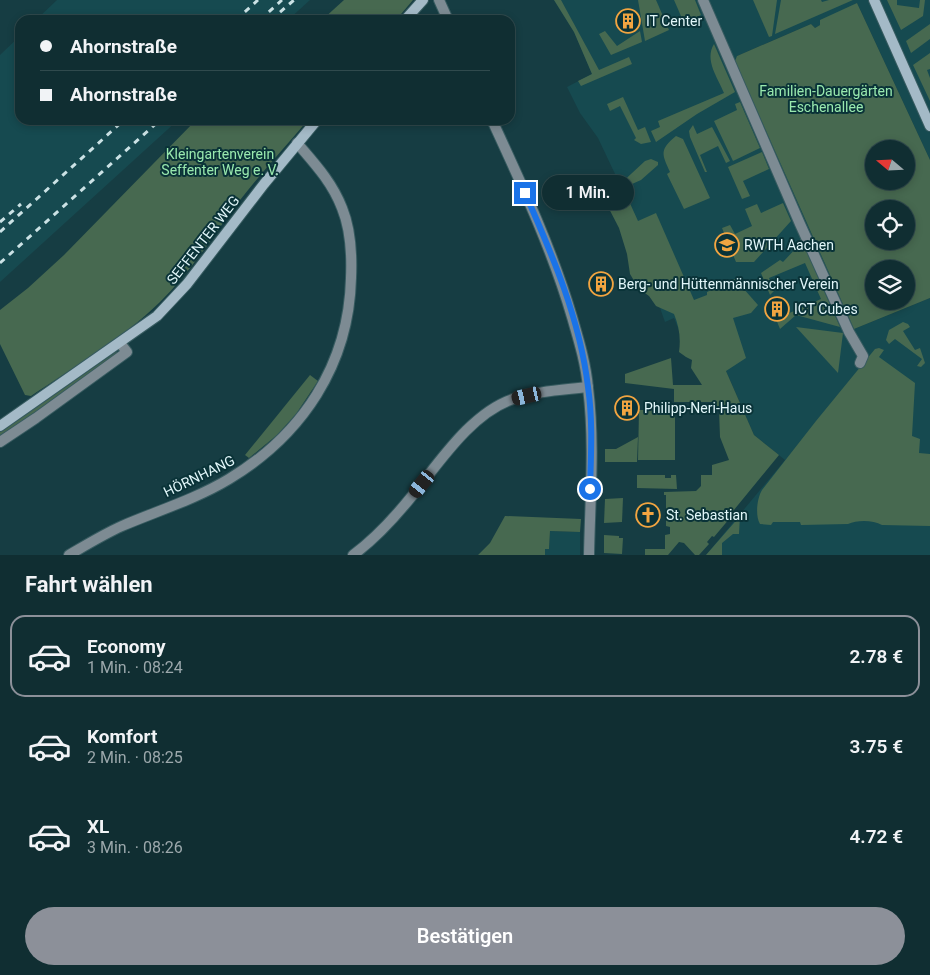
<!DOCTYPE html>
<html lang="de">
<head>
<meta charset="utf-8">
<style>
  body { margin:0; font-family:Roboto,sans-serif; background:#1e3a3e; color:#f1f3f6; height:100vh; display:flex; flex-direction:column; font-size:19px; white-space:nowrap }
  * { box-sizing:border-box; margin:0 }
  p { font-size:16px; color:#9ca8ac }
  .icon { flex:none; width:28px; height:28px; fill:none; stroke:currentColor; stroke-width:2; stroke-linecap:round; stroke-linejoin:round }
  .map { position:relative; height:555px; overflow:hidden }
  .drawer { display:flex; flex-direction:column; background:#102e32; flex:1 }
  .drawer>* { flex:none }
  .top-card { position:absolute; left:15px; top:15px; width:500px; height:110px; border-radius:15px; box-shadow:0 2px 8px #0003,0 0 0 1px #304a4d; display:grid; align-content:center; height:110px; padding:0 25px; background:#102e32 }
  .needle { width:32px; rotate:289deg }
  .tools { position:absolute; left:865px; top:140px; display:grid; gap:10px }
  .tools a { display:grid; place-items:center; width:50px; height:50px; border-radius:50%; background:#102e32; box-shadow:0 2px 8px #0003,0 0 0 1px #304a4d; font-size:25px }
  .end { position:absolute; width:22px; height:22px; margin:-11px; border:6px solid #1a73e8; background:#fff; box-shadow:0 0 0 2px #fff }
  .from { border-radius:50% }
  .bubble { position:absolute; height:35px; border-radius:18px; background:#102e32; box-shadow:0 2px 8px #0003,0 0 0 1px #304a4d; font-size:16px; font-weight:600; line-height:35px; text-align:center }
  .car { position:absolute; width:15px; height:30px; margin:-15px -8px; border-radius:6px; box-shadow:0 0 4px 1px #0007; background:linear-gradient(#222 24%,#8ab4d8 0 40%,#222 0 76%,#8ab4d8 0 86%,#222 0) }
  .top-card b { display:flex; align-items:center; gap:18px; height:48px; font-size:19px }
  .top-card b+b { border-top:1px solid #304a4d }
  .top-card i { width:12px; height:12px; background:#f1f3f6 }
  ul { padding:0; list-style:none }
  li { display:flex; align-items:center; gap:15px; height:82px; margin:0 10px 8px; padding:0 15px; border:2px solid transparent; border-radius:15px }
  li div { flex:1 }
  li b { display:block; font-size:19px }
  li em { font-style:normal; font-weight:600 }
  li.selected { border-color:#8c9099 }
  li>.icon { width:45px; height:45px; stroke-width:1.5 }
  h2 { padding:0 25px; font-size:22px; line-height:60px }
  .primary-button { display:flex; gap:10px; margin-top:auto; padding:10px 25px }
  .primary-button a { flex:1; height:58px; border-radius:30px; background:#8c9099; color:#fff; font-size:20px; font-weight:600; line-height:58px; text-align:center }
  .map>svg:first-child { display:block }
</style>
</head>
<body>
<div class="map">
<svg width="930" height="555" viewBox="0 0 930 555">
  <rect width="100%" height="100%" fill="#163d43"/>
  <g fill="#164a50">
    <path d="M57 0H310L288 20H36Z"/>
    <path d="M554 0H930V160L857 3 815 28 811 24 737 56 854 329 930 298V555H706L785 460 754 435 709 332 684 343 674 318 665 322 619 192 616 176 598 138 580 113 567 87 592 74 574 32Z"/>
    <path d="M20 36V120H178L0 282V55Z"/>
    <path d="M550 531 580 532V555H495L498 546 549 549Z"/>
  </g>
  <g fill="#476950" fill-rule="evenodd">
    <path d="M344 0H413L396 20H322Z"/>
    <path d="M554 0H561L599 70 629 57 632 64 581 86 578 81 592 74 574 32Z"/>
    <path d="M638 0H656L669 30 645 41Z"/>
    <path d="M674 0H695L701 15 684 23Z"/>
    <path d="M753 0H777L772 36 769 37Z"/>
    <path d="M781 0H821L822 2 829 0H853L775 34Z"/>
    <path d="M887 0H897V5L919 8 920 0H925L923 16 901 30Z"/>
    <path d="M857 3 930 160V298L854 329 735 61 737 56 811 24 815 28 820 25V20ZM874 149H906V181H874ZM874 209H906V241H874ZM874 269H906V301H874Z"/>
    <path d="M930 24V39L911 53 906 41Z"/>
    <path d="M605 31 617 46 640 31 642 42 611 55 599 34Z"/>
    <path d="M714 44 735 92 697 114 656 142 651 131 660 127 658 121 724 93C718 78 704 60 714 44Z"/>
    <path d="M930 53V69L927 70 930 78V101L913 65Z"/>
    <path d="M623 97 638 130 645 127 651 142 641 144 634 140 636 138 620 106 610 111 607 104Z"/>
    <path d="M740 102 760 148 733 161 714 121 737 110 735 104Z"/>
    <path d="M196 120H308C280 153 249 186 223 223 205 249 184 278 160 302 122 339 74 367 31 396L25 395 0 344V310L28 288 64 255Z"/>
    <path d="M693 125 697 134 712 127 730 161 726 163 718 146 700 155 707 172H705L690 137 689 131Z"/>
    <path d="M676 136 683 139 710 198 684 209 667 174 670 172C662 154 659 150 676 136Z"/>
    <path d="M762 152 769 169 743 181 750 196 742 199 728 167Z"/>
    <path d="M651 159 658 162V165L641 180 623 188 638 221 656 213 694 300 707 295V292L735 279 758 305 751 313 733 318 746 358 726 371 754 435 779 455 729 516 730 518 714 537 712 536 707 542 709 544 699 555H695L684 543 679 542 668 555H645V549H665V535L670 534V527L666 526V495H664V492L696 491 701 486V475H712V465L729 460 720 437 719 410 715 402H674V389L625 383V374L671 358 673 385H702L691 368 692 360 686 357 679 352C681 338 679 326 674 314L656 306 649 296 639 289 630 274 627 254 619 228 604 199 645 161Z"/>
    <path d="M783 203 791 221 754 262H736L722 228 730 225 735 234 752 226 745 209 757 204 761 213Z"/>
    <path d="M801 239 840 327 796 315 780 329 774 314 781 307 785 315 821 299 805 263 769 278 774 291 770 295 761 273 780 260 783 262 799 245 797 243Z"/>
    <path d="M903 322 908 324 910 327 903 331 915 350 920 348 925 363 921 367 917 366 922 359 895 339 889 344 886 340 889 330Z"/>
    <path d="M796 327 843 333 838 373Z"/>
    <path d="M879 348 884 350 879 357 915 383 912 436 920 439 919 453 930 454V526L882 525C873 520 857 520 848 524L801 525 800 522H773L771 525 760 524C755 516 757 498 762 490L816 421 875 349Z"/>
    <path d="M116 352 119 353 0 438V432Z"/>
    <path d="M310 375 318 381 296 414 277 435 249 458 245 455Z"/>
    <path d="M639 410H675V460H638Z"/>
    <path d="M638 437 637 462H605V449H616Z"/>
    <path d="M637 475H665V478H671V475H676L677 489 637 488Z"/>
    <path d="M623 498 622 522 604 523 605 499Z"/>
    <path d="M505 516 581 519 580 532 550 531 549 549H545V555H478L490 543Z"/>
    <path d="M740 516 739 534H733L722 543V555H706Z"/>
    <path d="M604 535 619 536V538H623L622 554 604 553Z"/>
  </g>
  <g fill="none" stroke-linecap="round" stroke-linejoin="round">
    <g stroke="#375b60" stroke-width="12">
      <g id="street">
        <path d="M439 0 448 20"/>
        <path d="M703 0 800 224 849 332 863 356 860 363"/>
        <path d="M492 120C522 185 552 249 572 317 579 341 586 364 588 388 595 443 590 500 589 555"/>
        <path d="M0 442 36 418 127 352 120 343"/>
        <path d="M69 555C86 545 104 534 122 526 157 511 196 499 229 479 302 435 349 365 351 278 352 255 351 230 342 208 332 182 315 164 297 143"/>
        <path d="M353 555C375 539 395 517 412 496 439 463 471 413 513 399 537 391 563 390 588 387"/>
      </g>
    </g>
    <g stroke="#375b60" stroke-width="12">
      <g id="secondary">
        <path d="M874 0 930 126"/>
        <path d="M405 20 423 0"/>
        <path d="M0 426 157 316 187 284 264 184 317 120"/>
      </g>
    </g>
    <use href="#street" stroke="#7d8b93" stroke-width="10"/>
    <use href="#secondary" stroke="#a4bac7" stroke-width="10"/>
    <g stroke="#cbe2e5" stroke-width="3" stroke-dasharray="6 6" stroke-linecap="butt">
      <path d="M236 20 258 0"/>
      <path d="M260 20 282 0"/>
      <path d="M271 20 294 0"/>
      <path d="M0 222 21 204"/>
      <path d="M0 232 124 120"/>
      <path d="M0 263 160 120"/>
    </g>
  </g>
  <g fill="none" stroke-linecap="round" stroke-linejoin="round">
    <path stroke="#1a73e8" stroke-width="6" d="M525 193C552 254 580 319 588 387 593 421 591 455 590 489"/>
  </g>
  <defs>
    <g id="building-ring" transform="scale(1.25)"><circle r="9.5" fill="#0a3338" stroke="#f2a541" stroke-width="1.5"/><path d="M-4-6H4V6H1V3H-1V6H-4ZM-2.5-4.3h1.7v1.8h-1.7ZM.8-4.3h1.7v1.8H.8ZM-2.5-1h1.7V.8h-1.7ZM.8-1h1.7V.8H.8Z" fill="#f2a541"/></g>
    <g id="university-ring" transform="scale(1.25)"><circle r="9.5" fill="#0a3338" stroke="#f2a541" stroke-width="1.5"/><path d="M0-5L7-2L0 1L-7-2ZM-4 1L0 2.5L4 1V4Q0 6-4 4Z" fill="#f2a541"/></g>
    <g id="church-ring" transform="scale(1.25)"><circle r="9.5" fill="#0a3338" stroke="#f2a541" stroke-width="1.5"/><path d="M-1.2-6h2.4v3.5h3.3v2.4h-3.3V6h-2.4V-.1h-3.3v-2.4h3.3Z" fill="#f2a541"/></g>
  </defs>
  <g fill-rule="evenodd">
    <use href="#building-ring" x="628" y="21"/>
    <use href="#university-ring" x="727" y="245"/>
    <use href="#building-ring" x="601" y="284"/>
    <use href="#building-ring" x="777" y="309"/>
    <use href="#building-ring" x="627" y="408"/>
    <use href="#church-ring" x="648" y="515"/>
  </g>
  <g text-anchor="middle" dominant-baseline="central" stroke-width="4" stroke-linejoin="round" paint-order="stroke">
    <g font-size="14" fill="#e2f7fa" stroke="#0a3338" text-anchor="start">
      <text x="646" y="21">IT Center</text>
      <text x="744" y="245">RWTH Aachen</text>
      <text x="618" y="284">Berg- und Hüttenmännischer Verein</text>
      <text x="794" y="309">ICT Cubes</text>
      <text x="644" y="408">Philipp-Neri-Haus</text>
      <text x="666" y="515">St. Sebastian</text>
    </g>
    <g font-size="14" fill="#99e9ae" stroke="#0a3338">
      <text x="826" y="91">Familien-Dauergärten<tspan x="826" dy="16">Eschenallee</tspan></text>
      <text x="220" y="154">Kleingartenverein<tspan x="220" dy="16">Seffenter Weg e. V.</tspan></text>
    </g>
    <g font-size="14" fill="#e2f7fa" stroke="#0a3338">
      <text transform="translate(203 240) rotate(-52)">SEFFENTER WEG</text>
      <text transform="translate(199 476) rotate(-26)">HÖRNHANG</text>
    </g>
  </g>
</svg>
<div class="tools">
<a><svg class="needle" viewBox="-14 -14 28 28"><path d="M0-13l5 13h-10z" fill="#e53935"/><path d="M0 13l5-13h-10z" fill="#9ca8ac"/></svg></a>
<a><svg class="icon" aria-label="locate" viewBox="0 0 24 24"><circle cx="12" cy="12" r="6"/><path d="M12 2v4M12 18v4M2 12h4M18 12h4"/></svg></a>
<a><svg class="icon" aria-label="layers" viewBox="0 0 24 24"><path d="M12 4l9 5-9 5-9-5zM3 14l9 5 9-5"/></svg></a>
</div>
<i class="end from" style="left:590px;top:489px"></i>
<i class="end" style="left:525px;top:193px"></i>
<div class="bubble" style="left:542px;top:175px;width:92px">1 Min.</div>
<i class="car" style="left:527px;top:396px;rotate:257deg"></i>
<i class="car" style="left:422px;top:484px;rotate:219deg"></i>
<div class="top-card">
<b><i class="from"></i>Ahornstraße</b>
<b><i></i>Ahornstraße</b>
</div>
</div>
<section class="drawer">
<h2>Fahrt wählen</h2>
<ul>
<li class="selected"><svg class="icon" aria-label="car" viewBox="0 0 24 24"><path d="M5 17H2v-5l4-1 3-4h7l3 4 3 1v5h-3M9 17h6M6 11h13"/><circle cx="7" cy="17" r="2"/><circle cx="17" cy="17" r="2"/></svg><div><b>Economy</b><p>1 Min. · 08:24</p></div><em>2.78 €</em></li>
<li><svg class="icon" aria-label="car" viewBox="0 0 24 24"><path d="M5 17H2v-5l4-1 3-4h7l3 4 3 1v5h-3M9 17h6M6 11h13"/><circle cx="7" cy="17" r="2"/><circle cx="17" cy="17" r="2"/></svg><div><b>Komfort</b><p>2 Min. · 08:25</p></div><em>3.75 €</em></li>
<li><svg class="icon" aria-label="car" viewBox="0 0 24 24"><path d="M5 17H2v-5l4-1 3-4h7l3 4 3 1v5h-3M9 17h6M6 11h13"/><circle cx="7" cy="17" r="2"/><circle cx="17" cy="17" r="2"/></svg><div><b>XL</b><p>3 Min. · 08:26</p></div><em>4.72 €</em></li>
</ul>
<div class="primary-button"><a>Bestätigen</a></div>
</section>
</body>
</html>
